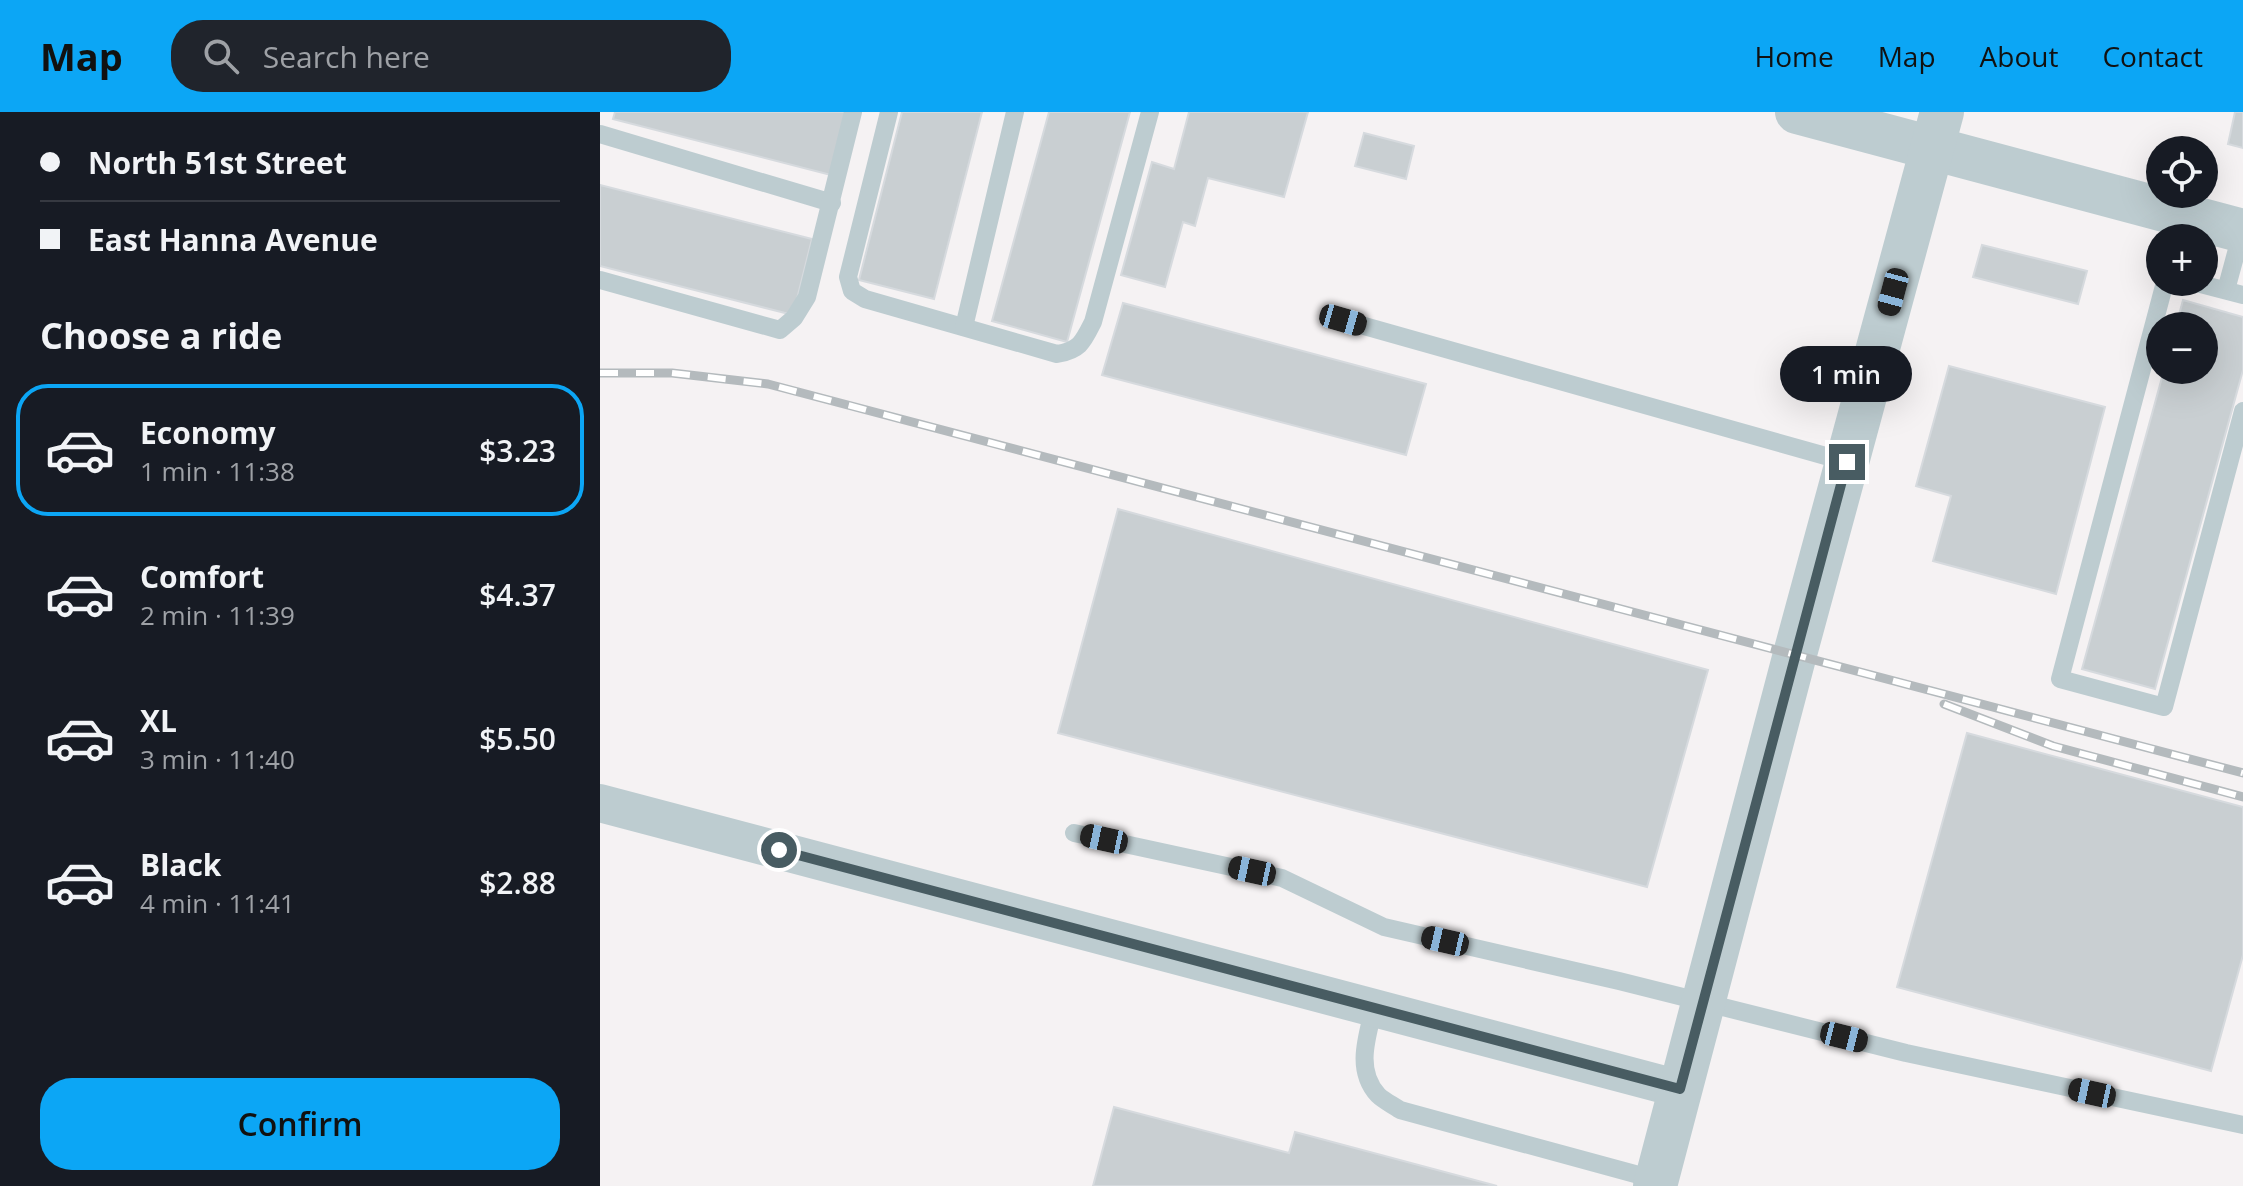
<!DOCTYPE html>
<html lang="en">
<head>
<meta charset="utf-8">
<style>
  body { margin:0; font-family:"Open Sans",sans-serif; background:#20242c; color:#f1f3f6; height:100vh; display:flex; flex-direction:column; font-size:30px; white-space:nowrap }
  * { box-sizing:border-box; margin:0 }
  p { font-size:26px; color:#9ea1a6 }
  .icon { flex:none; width:44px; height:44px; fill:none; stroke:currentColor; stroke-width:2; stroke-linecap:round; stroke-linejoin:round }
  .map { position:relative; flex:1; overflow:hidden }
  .details { display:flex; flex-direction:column; background:#171b24; width:600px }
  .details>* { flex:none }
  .hud { display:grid; align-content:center; height:176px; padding:0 40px; background:#171b24 }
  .tools { position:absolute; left:1546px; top:24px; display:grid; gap:16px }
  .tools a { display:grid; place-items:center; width:72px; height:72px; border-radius:50%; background:#171b24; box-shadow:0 8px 32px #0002; font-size:40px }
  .end { position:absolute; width:36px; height:36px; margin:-18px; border:10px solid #485c62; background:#fff; box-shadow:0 0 0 4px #fff }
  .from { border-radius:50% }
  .bubble { position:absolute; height:56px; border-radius:28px; background:#171b24; box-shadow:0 8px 32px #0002; font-size:26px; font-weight:600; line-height:56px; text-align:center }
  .car { position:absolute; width:24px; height:48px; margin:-24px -12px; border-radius:10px; box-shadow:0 0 6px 2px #0007; background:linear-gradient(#222 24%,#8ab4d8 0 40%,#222 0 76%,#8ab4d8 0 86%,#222 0) }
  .hud b { display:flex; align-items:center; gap:28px; height:76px; font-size:30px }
  .hud b+b { border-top:2px solid #363941 }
  .hud i { width:20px; height:20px; background:#f1f3f6 }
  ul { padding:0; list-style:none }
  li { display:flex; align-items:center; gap:24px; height:132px; margin:0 16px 12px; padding:0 24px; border:4px solid transparent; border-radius:32px }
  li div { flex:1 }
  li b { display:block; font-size:30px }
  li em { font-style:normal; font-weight:600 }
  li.active { border-color:#0ca6f5 }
  li>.icon { width:72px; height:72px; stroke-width:1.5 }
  h2 { padding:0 40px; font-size:36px; line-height:96px }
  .button { display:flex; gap:16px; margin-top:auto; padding:16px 40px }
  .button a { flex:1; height:92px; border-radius:32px; background:#0ca6f5; color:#111; font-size:32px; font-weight:600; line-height:92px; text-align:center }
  header { display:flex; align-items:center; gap:48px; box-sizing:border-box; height:112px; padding:0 40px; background:#0ca6f5; color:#111 }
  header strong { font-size:38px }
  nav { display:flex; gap:44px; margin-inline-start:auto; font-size:28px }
  .search { width:560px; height:72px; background:#20242c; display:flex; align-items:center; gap:20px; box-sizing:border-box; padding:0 28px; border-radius:32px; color:#9ea1a6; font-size:30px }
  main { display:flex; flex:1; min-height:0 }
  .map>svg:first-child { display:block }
</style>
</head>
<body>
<header>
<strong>Map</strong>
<div class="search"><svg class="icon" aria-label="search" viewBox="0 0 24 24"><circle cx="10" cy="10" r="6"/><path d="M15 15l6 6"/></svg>Search here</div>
<nav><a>Home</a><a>Map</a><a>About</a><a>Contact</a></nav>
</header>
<main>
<section class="details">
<div class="hud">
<b><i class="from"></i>North 51st Street</b>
<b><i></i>East Hanna Avenue</b>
</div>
<h2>Choose a ride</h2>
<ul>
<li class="active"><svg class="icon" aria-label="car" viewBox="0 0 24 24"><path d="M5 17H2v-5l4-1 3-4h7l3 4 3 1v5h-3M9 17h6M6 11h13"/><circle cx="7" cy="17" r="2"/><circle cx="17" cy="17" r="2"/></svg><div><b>Economy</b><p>1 min · 11:38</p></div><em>$3.23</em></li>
<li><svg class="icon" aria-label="car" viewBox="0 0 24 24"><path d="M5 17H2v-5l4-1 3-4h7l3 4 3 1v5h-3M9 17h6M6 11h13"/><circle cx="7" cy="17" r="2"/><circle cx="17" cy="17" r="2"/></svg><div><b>Comfort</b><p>2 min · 11:39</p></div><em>$4.37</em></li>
<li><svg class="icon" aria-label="car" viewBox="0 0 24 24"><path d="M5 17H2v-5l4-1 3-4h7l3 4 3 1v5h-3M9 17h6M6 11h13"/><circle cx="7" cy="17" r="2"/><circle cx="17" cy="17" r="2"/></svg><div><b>XL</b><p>3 min · 11:40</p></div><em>$5.50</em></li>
<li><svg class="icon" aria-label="car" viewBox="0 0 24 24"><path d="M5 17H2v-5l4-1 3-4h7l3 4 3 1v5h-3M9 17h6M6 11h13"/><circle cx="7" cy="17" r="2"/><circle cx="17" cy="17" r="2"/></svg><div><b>Black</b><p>4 min · 11:41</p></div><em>$2.88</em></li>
</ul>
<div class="button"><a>Confirm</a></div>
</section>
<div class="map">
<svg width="1643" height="1074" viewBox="0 0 1643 1074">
  <rect width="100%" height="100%" fill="#f5f2f3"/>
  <g fill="#c9cfd2" stroke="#d6dade" stroke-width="2">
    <path d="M15 0H247L231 63 13 7Z"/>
    <path d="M302 0H382L334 187 259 168Z"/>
    <path d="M449 0H530L467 230 392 209Z"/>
    <path d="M589 0H708L684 85 608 66 595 114 583 110 565 175 521 163 552 50 574 57Z"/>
    <path d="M1635 0H1643V36L1628 32Z"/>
    <path d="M764 21 814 34 806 67 755 54Z"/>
    <path d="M0 73 212 127 193 203 0 154Z"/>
    <path d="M1382 133 1487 159 1478 192 1373 165Z"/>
    <path d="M1583 188 1643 205V258L1555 577 1482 557 1564 258H1604V214H1576Z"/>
    <path d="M523 191 826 272 806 343 502 263Z"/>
    <path d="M1349 254 1505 295 1456 482 1333 449 1351 384 1316 374Z"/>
    <path d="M518 397 1108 558 1047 775 458 621Z"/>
    <path d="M1367 621 1643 695V843L1611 959 1297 875Z"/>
    <path d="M514 995 689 1041 695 1020 897 1074H493Z"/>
  </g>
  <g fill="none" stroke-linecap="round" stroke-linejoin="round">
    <g stroke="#bdccd0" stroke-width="18">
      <path d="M289 0 248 165 252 179 265 187 457 242C480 238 483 230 493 210L550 0"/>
      <path d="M0 22 232 91"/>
      <path d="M0 168 180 218 194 206 207 185 253 0"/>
      <path d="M1565 170 1460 567 1564 595 1643 299"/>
      <path d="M1593 170 1643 183"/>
      <path d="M1626 178 1642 119"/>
      <path d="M743 208 1247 350"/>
      <path d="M364 215 415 0"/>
      <path d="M474 721 682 766 784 815 1019 869 1306 941 1643 1013"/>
      <path d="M774 896C767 925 755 958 778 983 784 989 793 993 800 998L1057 1068"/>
    </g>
    <path stroke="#bdccd0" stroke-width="38" d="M0 691 1080 977"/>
    <g stroke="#bdccd0" stroke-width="44">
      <path d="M1197 0 1643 119"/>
      <path d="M1055 1074 1195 542 1342 0"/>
    </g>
    <g stroke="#b4babd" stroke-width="9">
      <g id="rail">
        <path d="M0 261H72L168 272 1643 661"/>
        <path d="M1344 592 1453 634 1643 685"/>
      </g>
    </g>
    <use href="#rail" stroke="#fff" stroke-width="6" stroke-dasharray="18" stroke-linecap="butt"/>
  </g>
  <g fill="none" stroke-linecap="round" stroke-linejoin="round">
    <path stroke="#485c62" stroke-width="10" d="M179 738 1080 977 1247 350"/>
  </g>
</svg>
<div class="tools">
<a><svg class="icon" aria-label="locate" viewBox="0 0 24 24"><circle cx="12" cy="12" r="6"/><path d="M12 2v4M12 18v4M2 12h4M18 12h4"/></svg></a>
<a>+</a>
<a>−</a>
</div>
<i class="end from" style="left:179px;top:738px"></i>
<i class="end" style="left:1247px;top:350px"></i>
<div class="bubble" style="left:1180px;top:234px;width:132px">1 min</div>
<i class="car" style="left:1293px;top:180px;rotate:195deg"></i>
<i class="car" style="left:743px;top:208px;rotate:106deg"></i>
<i class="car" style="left:504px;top:727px;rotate:282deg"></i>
<i class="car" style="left:652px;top:759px;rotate:282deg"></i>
<i class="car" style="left:845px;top:829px;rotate:283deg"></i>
<i class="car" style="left:1244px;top:925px;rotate:104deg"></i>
<i class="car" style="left:1492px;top:981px;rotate:282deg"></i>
</div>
</main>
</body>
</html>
